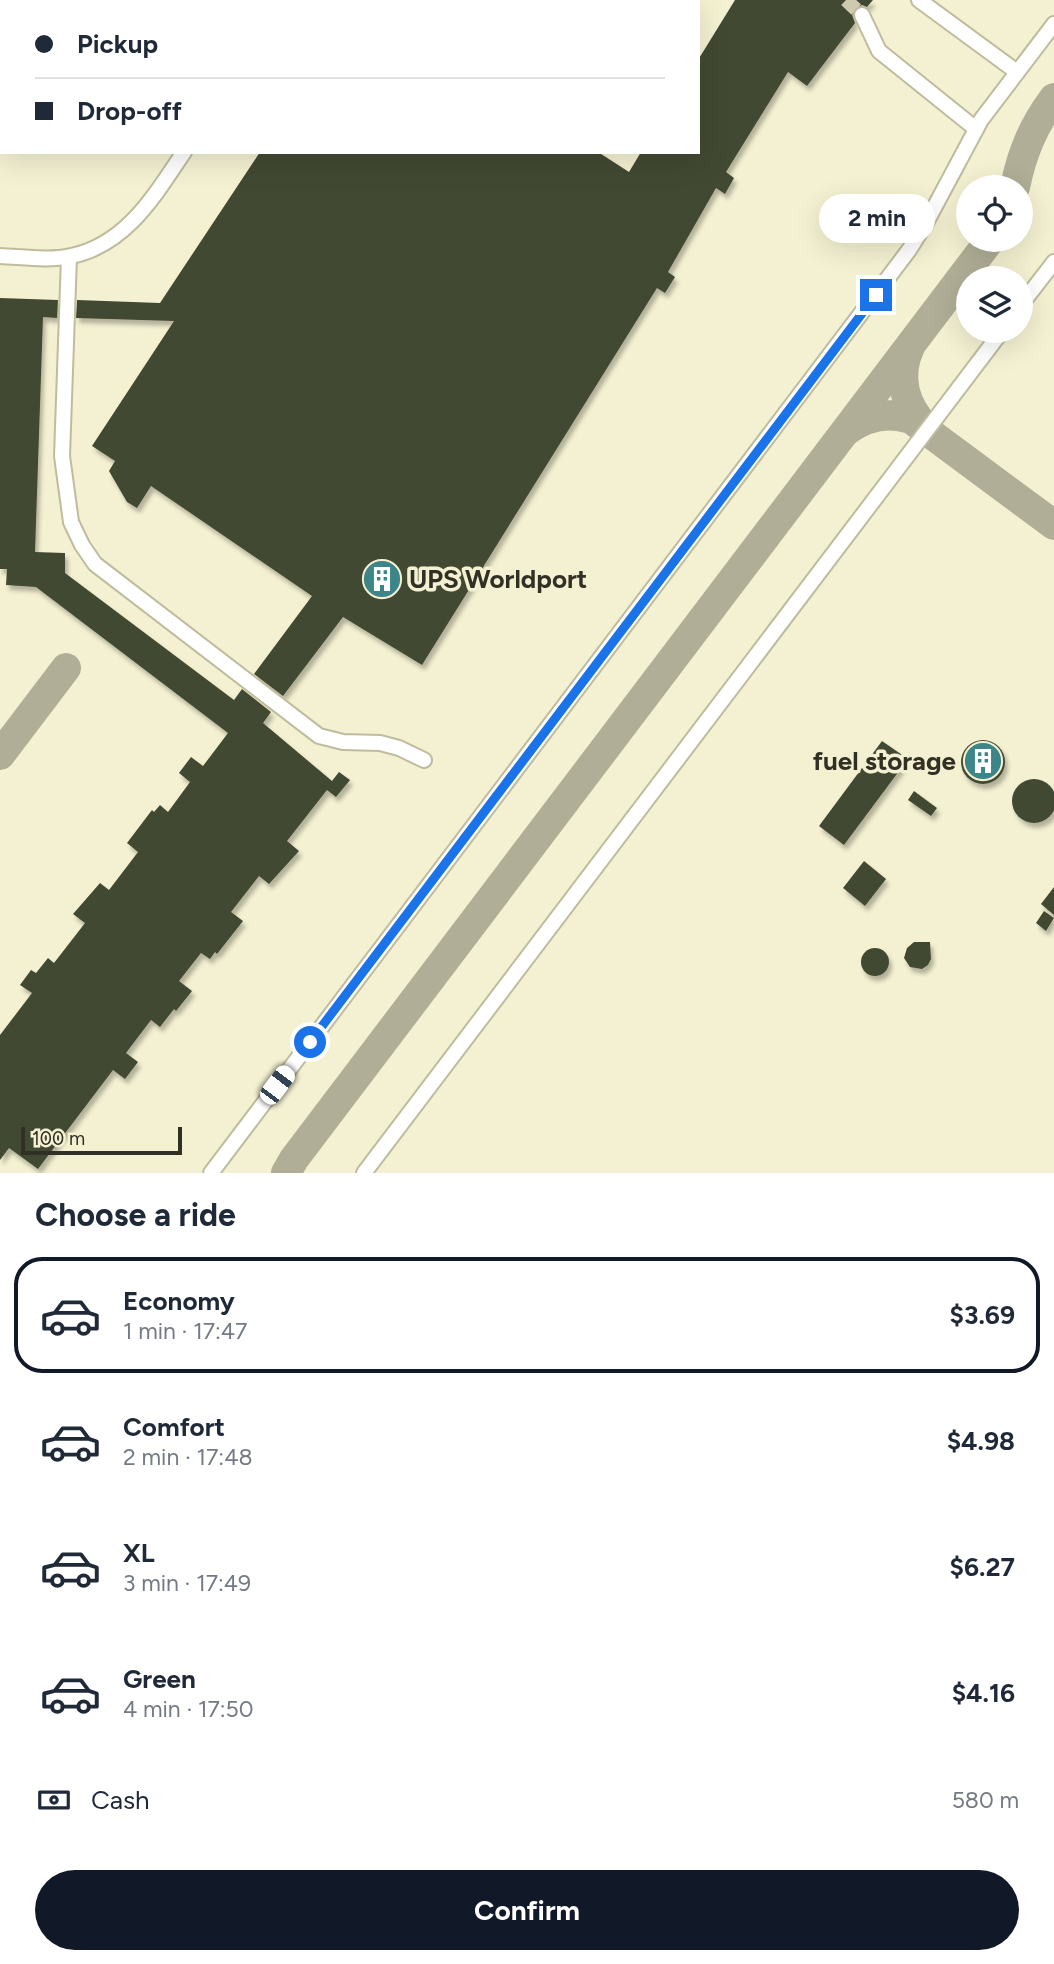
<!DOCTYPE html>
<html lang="en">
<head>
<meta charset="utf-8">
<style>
  body { margin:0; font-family:Figtree,sans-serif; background:#f2f2f3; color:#1f2937; height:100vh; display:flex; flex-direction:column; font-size:26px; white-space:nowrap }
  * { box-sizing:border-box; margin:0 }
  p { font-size:23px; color:#747a83 }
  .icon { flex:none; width:38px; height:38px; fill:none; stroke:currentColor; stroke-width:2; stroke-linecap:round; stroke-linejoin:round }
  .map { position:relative; height:1173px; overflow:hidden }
  .details { display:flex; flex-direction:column; background:#fff; flex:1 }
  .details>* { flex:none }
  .top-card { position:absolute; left:0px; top:0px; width:700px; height:154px; box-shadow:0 7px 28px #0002; display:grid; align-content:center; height:154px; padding:0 35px; background:#fff }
  .controls { position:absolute; left:956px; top:175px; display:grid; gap:14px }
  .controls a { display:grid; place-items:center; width:77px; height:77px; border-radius:50%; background:#fff; box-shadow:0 7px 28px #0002; font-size:35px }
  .scale { position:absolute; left:21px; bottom:18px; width:161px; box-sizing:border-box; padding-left:7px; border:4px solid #313024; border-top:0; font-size:19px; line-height:24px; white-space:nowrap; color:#313024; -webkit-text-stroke:5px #f4f1d2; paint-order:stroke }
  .end { position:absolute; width:32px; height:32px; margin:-16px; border:9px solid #1a73e8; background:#fff; box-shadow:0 0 0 4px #fff }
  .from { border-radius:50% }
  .bubble { position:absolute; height:49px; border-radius:24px; background:#fff; box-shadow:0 7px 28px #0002; font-size:23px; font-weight:700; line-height:49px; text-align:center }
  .car { position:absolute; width:21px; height:42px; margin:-21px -10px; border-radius:9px; box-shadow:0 0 5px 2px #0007; background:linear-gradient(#fff 24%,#345 0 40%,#fff 0 76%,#345 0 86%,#fff 0) }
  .top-card b { display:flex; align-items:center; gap:24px; height:66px; font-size:26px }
  .top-card b+b { border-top:2px solid #e0e1e3 }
  .top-card i { width:18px; height:18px; background:#1f2937 }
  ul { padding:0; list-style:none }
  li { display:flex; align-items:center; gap:21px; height:116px; margin:0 14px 10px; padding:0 21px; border:4px solid transparent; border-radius:28px }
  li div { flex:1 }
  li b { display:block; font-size:26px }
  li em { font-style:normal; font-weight:700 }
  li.current { border-color:#111827 }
  li>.icon { width:63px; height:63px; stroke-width:1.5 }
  h2 { padding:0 35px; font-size:32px; line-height:84px }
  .pay { display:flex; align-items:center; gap:18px; height:77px; padding:0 35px; font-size:26px }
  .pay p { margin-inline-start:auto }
  .primary-button { display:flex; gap:14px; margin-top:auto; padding:14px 35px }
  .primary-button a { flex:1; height:80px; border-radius:42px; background:#111827; color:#fff; font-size:28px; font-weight:700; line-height:80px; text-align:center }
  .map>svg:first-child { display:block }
</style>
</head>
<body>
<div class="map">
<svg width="1054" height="1173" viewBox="0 0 1054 1173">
  <defs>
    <filter id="shadow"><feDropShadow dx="3" dy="5" stdDeviation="2" flood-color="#0004"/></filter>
  </defs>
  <rect width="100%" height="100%" fill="#f4f1d2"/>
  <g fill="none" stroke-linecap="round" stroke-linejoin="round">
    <g stroke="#b0ae96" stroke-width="30">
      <path d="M1015 187C1022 153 1033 126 1054 98"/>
      <path d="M910 347C896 377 905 406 927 429"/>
      <path d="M846 431C866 416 887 411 911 419L1054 525"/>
      <path d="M0 755 66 668"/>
      <path d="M286 1173 294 1159 990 240"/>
    </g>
  </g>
  <g fill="#434a31" filter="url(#shadow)">
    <path d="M735 0H873L867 7 862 5 855 9 852 15 855 23 807 86 788 72 726 172 734 178 725 194 716 188 668 272 675 277 665 293 657 288 422 665 343 617 283 696 254 674 312 596 151 486 137 508 127 502 109 471 115 461 92 446 174 321 76 318 77 300 160 303 260 152H598L629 172 641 152H698V60Z"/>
    <path d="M0 298 58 300 57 318 43 317 35 552 65 553V573L234 700 242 689 271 712 263 723 332 781 339 772 350 780 336 797 327 790 287 841 299 851 269 884 259 876 231 912 243 921 217 954 215 952 210 959 201 953 179 981 192 991 176 1011 174 1009 160 1027 151 1020 126 1053 138 1062 125 1079 113 1070 38 1169 9 1148 0 1160V1035L32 993 20 985 31 970 36 973 48 958 54 963 85 923 73 914 100 883 109 890 138 852 127 843 152 810 154 812 160 805 168 812 190 782 179 773 191 757 203 766 228 733 36 587 6 585 7 569H0Z"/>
    <circle cx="983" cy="762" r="22"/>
    <path d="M882 741 908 759 844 845 819 826Z"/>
    <circle cx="1034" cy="801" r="22"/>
    <path d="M914 791 937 808 931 816 908 800Z"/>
    <path d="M864 861 886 879 865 906 843 888Z"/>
    <path d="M1054 887V915L1041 904Z"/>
    <path d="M1044 911 1054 918 1046 931 1036 923Z"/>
    <path d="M914 942H930L931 959 928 965 922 969 910 967 904 958 907 948Z"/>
    <circle cx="875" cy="962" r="14"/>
  </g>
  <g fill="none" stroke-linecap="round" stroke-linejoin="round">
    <path stroke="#cdcaaf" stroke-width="14" stroke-dasharray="14 7" stroke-linecap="butt" d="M846 0 862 15"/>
    <g stroke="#bfbc9e" stroke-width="18">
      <g id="minor">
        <path d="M919 0 1017 72"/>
        <path d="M326 2 330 0"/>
        <path d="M502 2 503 0"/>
        <path d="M862 15 879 51 976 129"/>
        <path d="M0 256C23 257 49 261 71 256 126 245 155 195 184 152"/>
        <path d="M69 257 62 456 71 522 82 545 95 564 319 736 343 742 380 743 399 748 424 760"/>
        <path d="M1020 306 1054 262"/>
        <path d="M211 1173 909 250 926 223 981 120 1054 24"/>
        <path d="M364 1173 1002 331"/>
      </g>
    </g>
    <use href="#minor" stroke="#fff" stroke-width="14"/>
  </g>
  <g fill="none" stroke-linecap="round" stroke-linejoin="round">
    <path stroke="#1a73e8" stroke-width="9" d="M310 1042 876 295"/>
  </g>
  <defs>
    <g id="building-disc" transform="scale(2.0125)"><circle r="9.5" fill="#3c8588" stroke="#f4f1d2"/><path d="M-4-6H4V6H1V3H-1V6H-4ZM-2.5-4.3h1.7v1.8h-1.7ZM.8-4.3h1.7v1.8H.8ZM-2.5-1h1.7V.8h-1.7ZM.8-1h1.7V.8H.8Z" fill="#fff"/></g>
  </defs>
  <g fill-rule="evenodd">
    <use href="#building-disc" x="382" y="579"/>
    <use href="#building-disc" x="983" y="761"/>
  </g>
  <g text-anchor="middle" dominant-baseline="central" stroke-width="7" stroke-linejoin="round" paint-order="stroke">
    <g font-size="26" font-weight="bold" fill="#313024" stroke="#f4f1d2" text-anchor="start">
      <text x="409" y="579">UPS Worldport</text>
      <text x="956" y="761" text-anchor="end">fuel storage</text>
    </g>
  </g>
</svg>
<div class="controls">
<a><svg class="icon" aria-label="locate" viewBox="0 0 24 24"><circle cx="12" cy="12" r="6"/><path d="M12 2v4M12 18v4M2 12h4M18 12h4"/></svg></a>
<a><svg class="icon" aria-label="layers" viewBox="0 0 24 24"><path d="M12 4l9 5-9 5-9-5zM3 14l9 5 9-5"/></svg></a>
</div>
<div class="scale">100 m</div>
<i class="end from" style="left:310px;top:1042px"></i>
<i class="end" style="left:876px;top:295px"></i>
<div class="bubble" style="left:819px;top:194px;width:116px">2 min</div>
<i class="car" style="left:277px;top:1085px;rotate:37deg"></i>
<div class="top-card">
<b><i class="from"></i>Pickup</b>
<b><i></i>Drop-off</b>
</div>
</div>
<section class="details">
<h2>Choose a ride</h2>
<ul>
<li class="current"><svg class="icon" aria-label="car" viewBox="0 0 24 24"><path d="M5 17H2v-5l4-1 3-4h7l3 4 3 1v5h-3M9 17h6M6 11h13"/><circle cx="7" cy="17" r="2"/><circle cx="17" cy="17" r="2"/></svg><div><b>Economy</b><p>1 min · 17:47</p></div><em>$3.69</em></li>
<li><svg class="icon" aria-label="car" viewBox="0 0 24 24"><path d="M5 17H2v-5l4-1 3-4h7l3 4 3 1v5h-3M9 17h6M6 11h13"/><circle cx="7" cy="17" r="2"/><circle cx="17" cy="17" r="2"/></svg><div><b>Comfort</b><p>2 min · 17:48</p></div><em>$4.98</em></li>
<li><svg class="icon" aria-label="car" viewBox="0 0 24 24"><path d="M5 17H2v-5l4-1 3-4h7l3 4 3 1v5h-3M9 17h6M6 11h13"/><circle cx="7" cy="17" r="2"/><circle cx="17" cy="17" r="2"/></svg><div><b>XL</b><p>3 min · 17:49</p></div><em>$6.27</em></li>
<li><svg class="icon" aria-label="car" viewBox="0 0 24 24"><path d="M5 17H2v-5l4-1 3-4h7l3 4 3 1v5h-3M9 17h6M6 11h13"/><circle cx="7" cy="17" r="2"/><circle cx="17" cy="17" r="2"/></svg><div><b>Green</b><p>4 min · 17:50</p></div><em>$4.16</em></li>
</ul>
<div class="pay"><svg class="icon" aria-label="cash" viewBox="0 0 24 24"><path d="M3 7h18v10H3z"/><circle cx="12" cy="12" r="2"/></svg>Cash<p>580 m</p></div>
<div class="primary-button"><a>Confirm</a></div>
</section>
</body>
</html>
